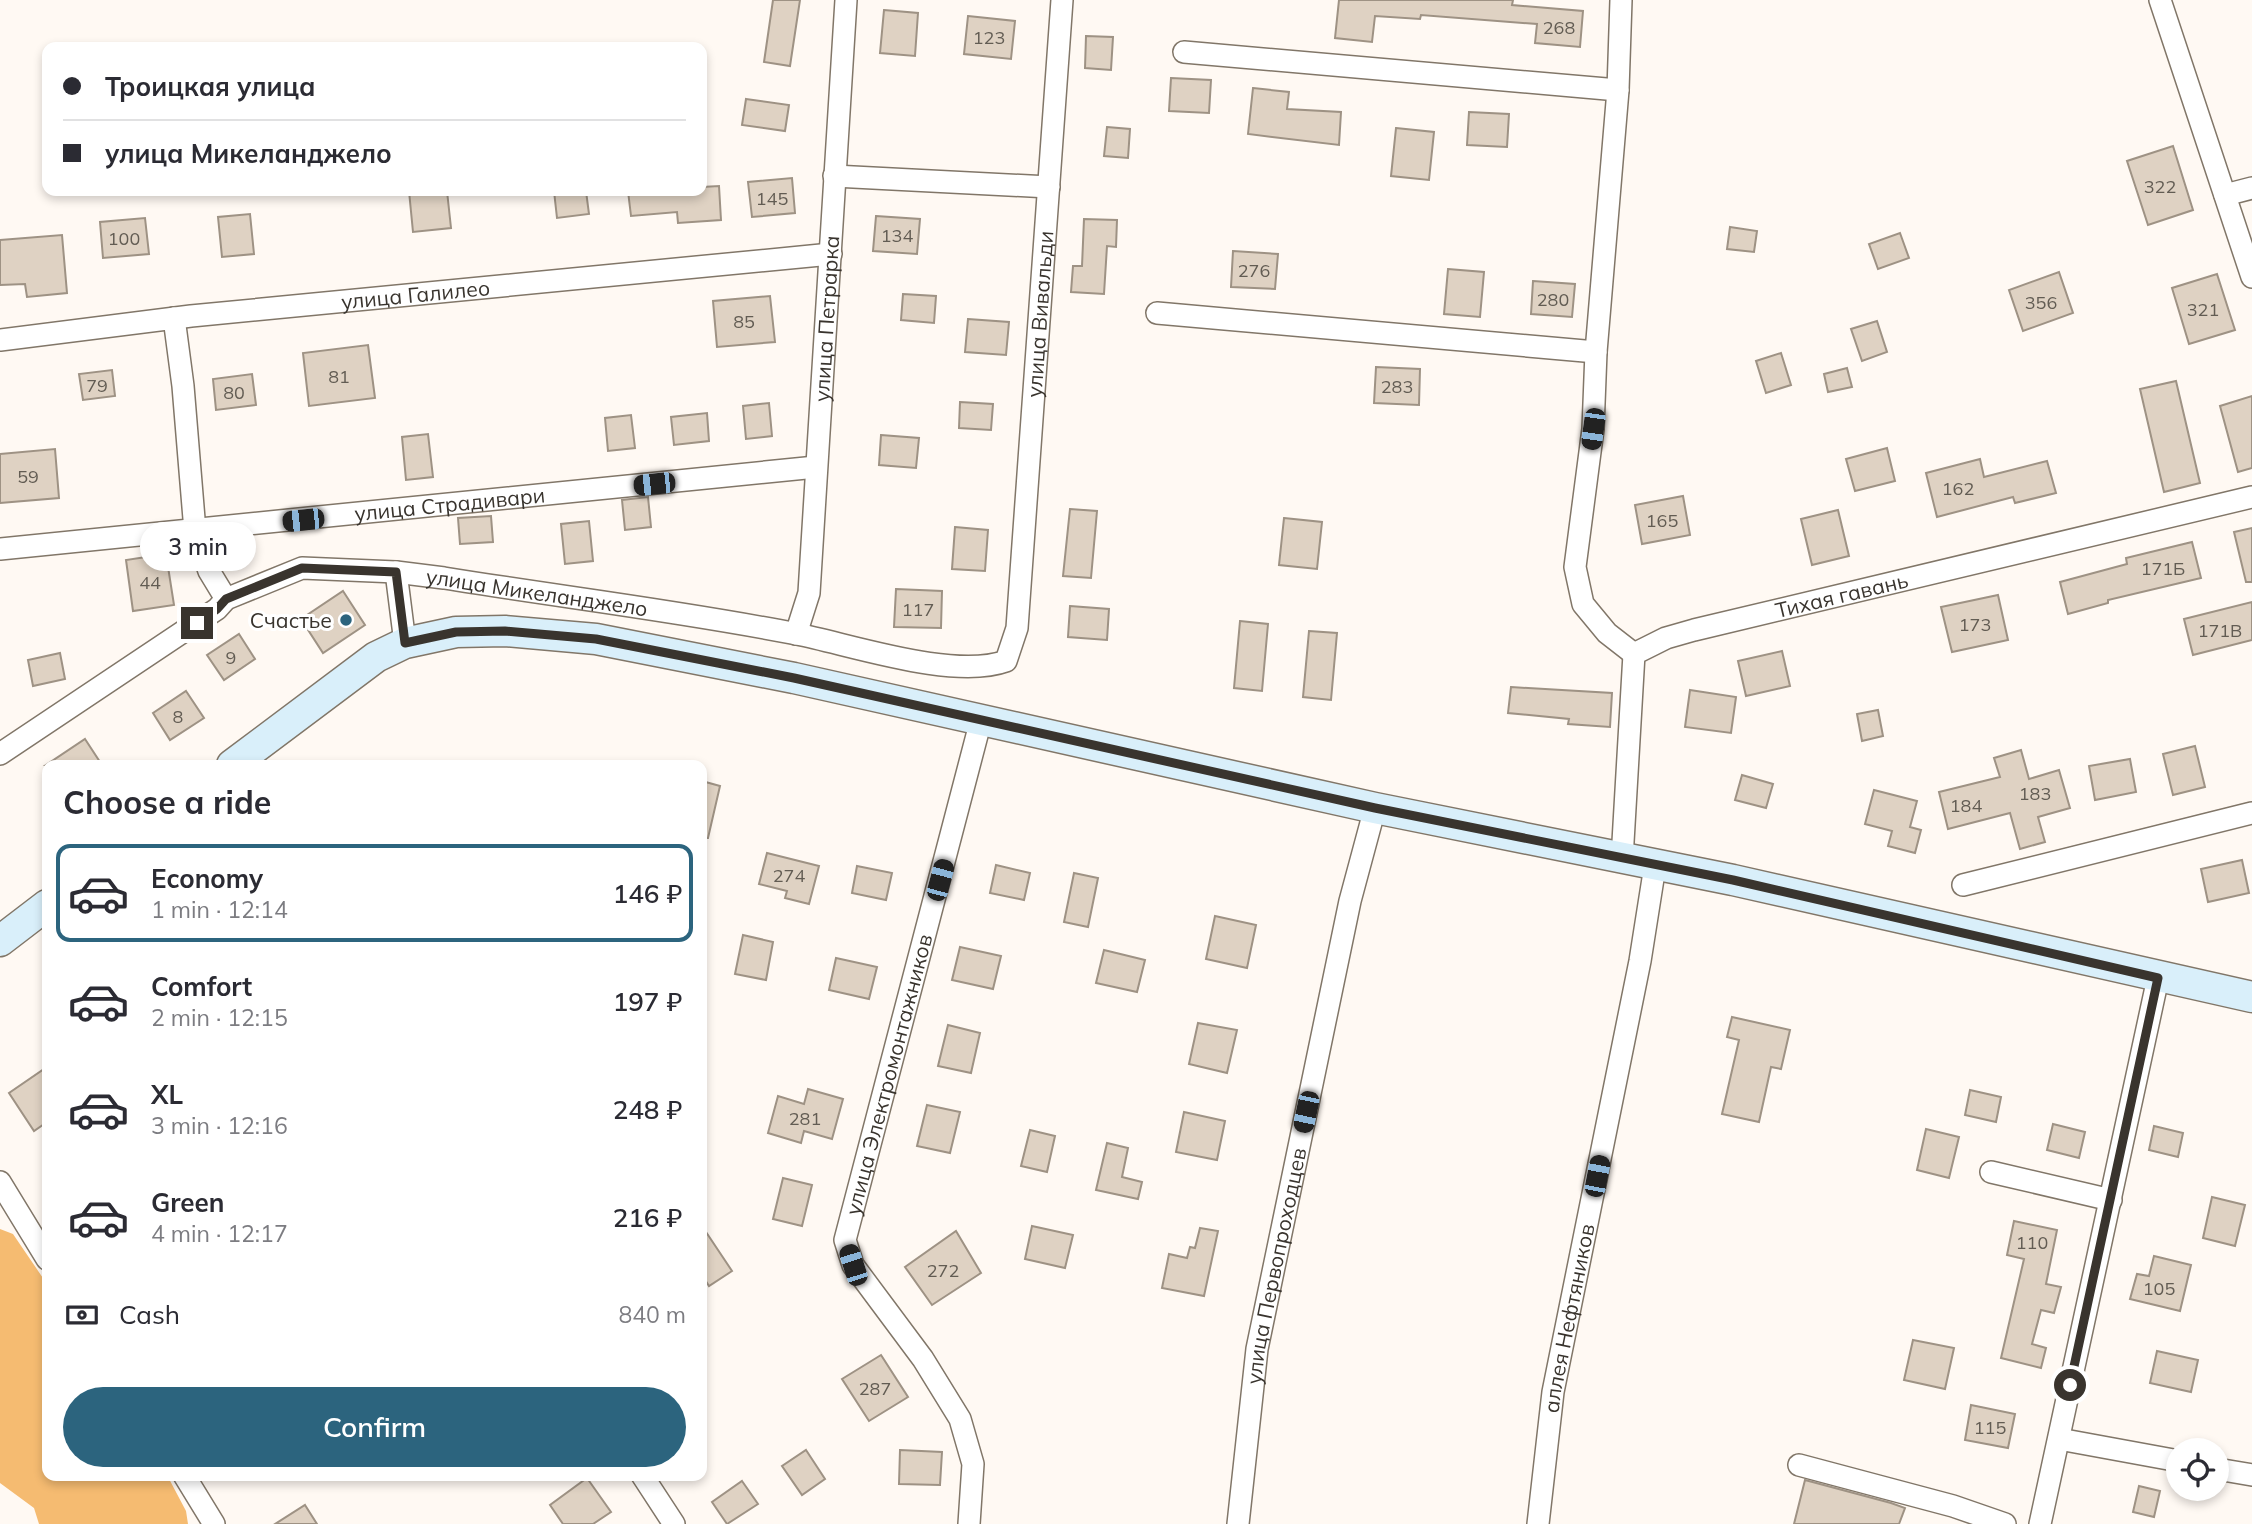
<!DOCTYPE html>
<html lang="en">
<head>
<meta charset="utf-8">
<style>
  body { margin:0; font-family:Mulish,sans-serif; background:#f2f2f3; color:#2b2b33; height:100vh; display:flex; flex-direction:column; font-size:26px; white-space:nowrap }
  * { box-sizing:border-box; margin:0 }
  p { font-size:23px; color:#7c7c81 }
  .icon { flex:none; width:38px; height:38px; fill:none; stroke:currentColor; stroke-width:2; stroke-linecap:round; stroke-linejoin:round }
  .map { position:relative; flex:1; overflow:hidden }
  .panel { position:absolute; left:42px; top:760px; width:665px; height:721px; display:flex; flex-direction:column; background:#fff; border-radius:14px; box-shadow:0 4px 10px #0003 }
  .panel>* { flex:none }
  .hud { position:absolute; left:42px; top:42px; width:665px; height:154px; border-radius:14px; box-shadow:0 4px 10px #0003; display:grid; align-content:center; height:154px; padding:0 21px; background:#fff }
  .tools { position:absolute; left:2166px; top:1438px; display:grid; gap:14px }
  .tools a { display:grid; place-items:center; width:63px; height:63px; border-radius:50%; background:#fff; box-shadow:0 4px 10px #0003; font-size:35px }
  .end { position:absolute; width:32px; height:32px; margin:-16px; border:9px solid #39342e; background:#fff; box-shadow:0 0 0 4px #fff }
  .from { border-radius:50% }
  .bubble { position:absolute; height:49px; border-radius:24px; background:#fff; box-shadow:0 4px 10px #0003; font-size:23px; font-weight:600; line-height:49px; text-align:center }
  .car { position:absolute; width:21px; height:42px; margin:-21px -10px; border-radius:9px; box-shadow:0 0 5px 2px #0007; background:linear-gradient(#222 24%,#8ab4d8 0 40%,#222 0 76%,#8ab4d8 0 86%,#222 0) }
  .hud b { display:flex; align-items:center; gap:24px; height:66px; font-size:26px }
  .hud b+b { border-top:2px solid #e1e1e2 }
  .hud i { width:18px; height:18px; background:#2b2b33 }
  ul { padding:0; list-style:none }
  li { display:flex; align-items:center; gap:21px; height:98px; margin:0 14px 10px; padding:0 7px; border:4px solid transparent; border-radius:14px }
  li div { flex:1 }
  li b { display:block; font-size:26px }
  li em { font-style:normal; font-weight:600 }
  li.active { border-color:#2c647e }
  li>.icon { width:63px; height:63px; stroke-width:1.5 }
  h2 { padding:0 21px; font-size:32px; line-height:84px }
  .pay { display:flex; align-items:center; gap:18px; height:77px; padding:0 21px; font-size:26px }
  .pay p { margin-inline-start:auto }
  .action { display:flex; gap:14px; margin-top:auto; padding:14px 21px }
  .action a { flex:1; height:80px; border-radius:42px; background:#2c647e; color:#fff; font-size:28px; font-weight:600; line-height:80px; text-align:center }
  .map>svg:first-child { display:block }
</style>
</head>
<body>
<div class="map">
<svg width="2252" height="1524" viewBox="0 0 2252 1524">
  <rect width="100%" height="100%" fill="#fff9f3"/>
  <path fill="#f5bb71" d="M0 1229 13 1234 47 1284V1475H167L186 1511 188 1524H39L34 1508 0 1483Z"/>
  <g fill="#dfd2c3" stroke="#9e9284" stroke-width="2">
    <path d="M773 0H800L790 66 764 62Z"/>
    <path d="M1339 0H1513L1512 5 1583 11 1580 47 1535 43 1537 24 1421 15 1420 19 1375 16 1372 42 1335 38Z"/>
    <path d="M884 10 918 13 915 56 880 53Z"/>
    <path d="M968 16 1015 21 1011 59 964 54Z"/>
    <path d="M1086 36 1113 37 1111 70 1085 68Z"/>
    <path d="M1171 78 1211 80 1209 113 1169 111Z"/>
    <path d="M1253 88 1289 92 1287 109 1341 112 1339 145 1248 134Z"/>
    <path d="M746 99 789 105 785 131 742 125Z"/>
    <path d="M1469 112 1509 114 1507 147 1467 145Z"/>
    <path d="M1107 127 1130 129 1128 158 1104 156Z"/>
    <path d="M1396 128 1434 132 1429 180 1391 176Z"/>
    <path d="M2173 146 2193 210 2148 225 2127 161Z"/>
    <path d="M792 178 795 213 752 217 748 182Z"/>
    <path d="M719 186 721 220 678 223 677 212 631 216 628 191H702V187Z"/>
    <path d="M409 191H447L451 228 413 232Z"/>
    <path d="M554 191H586L589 214 557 218Z"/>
    <path d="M250 214 254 254 222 257 218 217Z"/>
    <path d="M876 216 920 219 917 254 873 251Z"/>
    <path d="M145 218 149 254 103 258 100 222Z"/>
    <path d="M1084 219 1117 220 1116 247 1107 246 1104 294 1071 292 1073 266H1082Z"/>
    <path d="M1730 227 1757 231 1754 252 1727 249Z"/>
    <path d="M1900 233 1909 258 1878 269 1869 244Z"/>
    <path d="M62 235 67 293 27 297 25 284 0 285V240Z"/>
    <path d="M1233 251 1278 254 1275 289 1231 287Z"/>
    <path d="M1448 269 1484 272 1480 317 1444 314Z"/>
    <path d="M2059 272 2073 313 2023 331 2009 290Z"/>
    <path d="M2217 274 2235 330 2189 344 2172 288Z"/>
    <path d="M1533 281 1575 284 1572 317 1531 314Z"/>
    <path d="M903 294 936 296 934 323 901 320Z"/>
    <path d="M770 296 775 342 717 347 713 301Z"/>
    <path d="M968 319 1009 322 1006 355 965 352Z"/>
    <path d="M1877 321 1887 352 1862 361 1851 329Z"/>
    <path d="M368 345 375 398 309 406 303 353Z"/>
    <path d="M1781 353 1791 385 1766 393 1756 361Z"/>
    <path d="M1376 367 1420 369 1419 405 1374 403Z"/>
    <path d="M1847 368 1852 387 1828 392 1824 374Z"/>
    <path d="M112 370 115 396 83 400 79 374Z"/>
    <path d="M252 374 256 405 216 410 213 379Z"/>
    <path d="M2176 381 2200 483 2164 492 2140 389Z"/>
    <path d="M2252 396V468L2238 472 2220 406Z"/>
    <path d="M960 402 993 404 991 430 959 428Z"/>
    <path d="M769 403 772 436 746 439 743 406Z"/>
    <path d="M707 413 709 441 674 445 671 417Z"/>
    <path d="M631 415 635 448 608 451 605 418Z"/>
    <path d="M428 434 433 477 406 480 402 437Z"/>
    <path d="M881 435 919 438 916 468 879 465Z"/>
    <path d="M1887 448 1895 481 1855 491 1846 459Z"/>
    <path d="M55 449 59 498 0 503V454Z"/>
    <path d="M1980 459 1984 477 2047 461 2056 493 2015 503 2013 497 1937 517 1926 473Z"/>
    <path d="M1683 496 1690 535 1642 544 1635 505Z"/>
    <path d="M648 497 651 527 625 530 622 500Z"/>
    <path d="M1070 509 1097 511 1091 578 1063 576Z"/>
    <path d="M1838 510 1849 556 1812 565 1801 519Z"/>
    <path d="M491 516 493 542 460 544 458 518Z"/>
    <path d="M1284 518 1322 522 1317 569 1279 565Z"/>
    <path d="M589 521 593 561 565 564 561 524Z"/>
    <path d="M955 527 988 530 985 571 952 569Z"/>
    <path d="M2252 528V582H2246L2234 532Z"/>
    <path d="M2192 542 2201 578 2108 600V603L2068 614 2060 582 2127 564 2126 558Z"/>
    <path d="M166 554 174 605 133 611 126 560Z"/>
    <path d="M896 589 942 591 941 628 894 627Z"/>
    <path d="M343 591 365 625 323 653 301 619Z"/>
    <path d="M1998 595 2008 640 1952 652 1941 607Z"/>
    <path d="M2252 602V640L2193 655 2184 619Z"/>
    <path d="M1070 606 1109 609 1107 640 1068 637Z"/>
    <path d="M1240 621 1268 624 1262 691 1234 688Z"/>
    <path d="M1309 631 1337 633 1331 700 1303 697Z"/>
    <path d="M239 634 255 659 224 680 207 655Z"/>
    <path d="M1782 651 1790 686 1746 696 1738 661Z"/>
    <path d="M60 653 65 679 33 686 28 660Z"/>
    <path d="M1511 687 1612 693 1610 727 1568 724 1569 719 1508 713Z"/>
    <path d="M1690 690 1736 697 1731 733 1685 727Z"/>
    <path d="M186 691 204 718 170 740 153 713Z"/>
    <path d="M1878 710 1883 736 1862 741 1857 714Z"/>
    <path d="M85 739 102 765H46Z"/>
    <path d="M2195 746 2205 787 2173 795 2163 754Z"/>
    <path d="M2021 750 2029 779 2059 770 2070 808 2038 817 2045 842 2020 849 2010 813 1948 829 1939 792 2000 777 1994 758Z"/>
    <path d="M2130 759 2136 792 2095 800 2089 766Z"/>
    <path d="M1742 775 1773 784 1766 808 1735 800Z"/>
    <path d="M702 781 720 786 708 838H702Z"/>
    <path d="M1874 790 1917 801 1910 827 1921 830 1915 853 1888 846 1892 831 1865 824Z"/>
    <path d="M767 853 819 866 809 904 785 898 787 891 759 884Z"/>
    <path d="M2242 860 2249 893 2208 902 2201 869Z"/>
    <path d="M996 865 1030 873 1024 900 990 893Z"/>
    <path d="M857 866 892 873 886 900 852 893Z"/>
    <path d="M1074 873 1098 878 1088 927 1064 922Z"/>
    <path d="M1215 916 1256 925 1247 968 1206 959Z"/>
    <path d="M743 935 773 942 766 980 735 974Z"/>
    <path d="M960 947 1001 956 993 989 952 980Z"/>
    <path d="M1104 950 1145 960 1137 992 1096 983Z"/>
    <path d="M836 958 877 967 869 999 829 990Z"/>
    <path d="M1732 1017 1790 1030 1781 1069 1771 1067 1759 1122 1722 1114 1739 1040 1727 1037Z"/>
    <path d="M1198 1023 1237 1030 1227 1073 1189 1064Z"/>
    <path d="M948 1025 980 1033 971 1073 938 1066Z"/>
    <path d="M47 1067V1122L34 1131 9 1093Z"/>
    <path d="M808 1089 843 1099 832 1139 804 1131 801 1143 768 1133 778 1096 804 1104Z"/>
    <path d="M1970 1090 2001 1097 1996 1122 1965 1115Z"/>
    <path d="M927 1105 960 1112 950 1153 917 1146Z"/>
    <path d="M1184 1112 1225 1121 1217 1160 1176 1152Z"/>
    <path d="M2053 1124 2085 1132 2079 1158 2047 1150Z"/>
    <path d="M2154 1126 2183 1133 2178 1157 2149 1150Z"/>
    <path d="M1926 1129 1959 1137 1949 1178 1917 1170Z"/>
    <path d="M1030 1130 1055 1136 1047 1172 1021 1166Z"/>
    <path d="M1107 1143 1128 1148 1122 1177 1142 1182 1138 1199 1096 1190Z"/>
    <path d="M783 1178 812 1185 802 1226 773 1219Z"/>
    <path d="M2212 1197 2245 1205 2235 1246 2203 1238Z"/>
    <path d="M2014 1221 2057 1230 2046 1284 2061 1287 2054 1313 2041 1310 2032 1344 2046 1348 2041 1368 2001 1358 2024 1259 2007 1255Z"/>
    <path d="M702 1226 732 1271 709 1286 702 1275Z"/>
    <path d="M1032 1226 1073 1235 1065 1268 1025 1259Z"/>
    <path d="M1200 1228 1218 1231 1204 1296 1162 1288 1169 1254 1187 1258 1190 1247 1195 1248Z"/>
    <path d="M956 1231 981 1273 932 1305 905 1267Z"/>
    <path d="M2154 1256 2191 1265 2180 1311 2130 1299 2137 1274 2149 1276Z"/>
    <path d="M1913 1340 1954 1348 1945 1389 1904 1380Z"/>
    <path d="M2157 1351 2198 1360 2191 1392 2150 1383Z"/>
    <path d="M881 1355 908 1397 869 1421 842 1379Z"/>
    <path d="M1971 1405 2015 1414 2008 1448 1965 1440Z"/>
    <path d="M806 1450 825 1479 802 1495 782 1466Z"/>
    <path d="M900 1450 942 1452 940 1485 899 1484Z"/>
    <path d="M587 1478 611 1512 593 1524H563L550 1505Z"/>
    <path d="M1805 1480 1891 1503 1905 1508 1899 1524H1794Z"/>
    <path d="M742 1481 758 1504 727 1524 712 1502Z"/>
    <path d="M2139 1486 2160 1491 2154 1517 2133 1512Z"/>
    <path d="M305 1505 317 1524H275Z"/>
  </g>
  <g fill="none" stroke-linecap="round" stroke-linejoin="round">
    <g stroke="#817668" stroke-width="24">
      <g id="street">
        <path d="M1621 0 1618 90 1596 352 1593 429 1575 567 1583 604 1607 633 1634 654"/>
        <path d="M2160 0 2252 277"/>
        <path d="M1184 52 1618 90"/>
        <path d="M834 176 1049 187"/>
        <path d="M2225 195 2252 188"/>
        <path d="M1157 313 1596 352"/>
        <path d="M174 318 183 386 195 531 209 571 226 599"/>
        <path id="s1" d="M0 340 191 316 831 254"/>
        <path id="s2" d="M0 549 816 467"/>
        <path d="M396 572 405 643"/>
        <path id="s3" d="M796 634 809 593 846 0"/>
        <path id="s4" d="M0 754 217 609 226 599 302 568 396 572 444 578C561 597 680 611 797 634 852 645 954 680 1006 661L1017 628 1062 0"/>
        <path id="s5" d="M1622 859 1634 654 1666 638 1694 630 2252 497"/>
        <path d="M1963 885 2252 813"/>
        <path d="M1991 1172 2111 1200"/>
        <path d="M0 1182 47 1259"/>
        <path d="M2059 1439 2179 1461"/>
        <path d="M1799 1465 1953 1506 2005 1524"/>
        <path d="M2217 1469 2252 1475"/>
        <path d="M184 1475 214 1524"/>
        <path d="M642 1475 674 1524"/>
        <path id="s6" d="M969 1524 973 1464 960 1419 923 1359 853 1265 845 1240 981 720"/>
        <path id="s7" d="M1238 1524 1257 1349 1350 901 1375 808"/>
        <path id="s8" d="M1538 1524 1553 1392 1640 961 1655 866"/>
        <path d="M2040 1524 2158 978"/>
      </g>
    </g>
    <g stroke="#817668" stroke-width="33">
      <g id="secondary">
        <path d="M232 765 376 657 405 643 456 632 505 631 596 639 794 678 1375 808 1733 880 2252 997"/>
        <path d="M0 941 47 905"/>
      </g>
    </g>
    <use href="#street" stroke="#fff" stroke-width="21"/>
    <use href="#secondary" stroke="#d9effa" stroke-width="30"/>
  </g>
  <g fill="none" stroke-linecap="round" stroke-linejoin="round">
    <path stroke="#39342e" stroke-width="9" d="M197 623 217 609 226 599 302 568 396 572 405 643 456 632 505 631 596 639 794 678 1375 808 1733 880 2158 978 2070 1385"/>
  </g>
  <circle fill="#2c647e" stroke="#fff" stroke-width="2.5" cx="346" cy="620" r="7"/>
  <g text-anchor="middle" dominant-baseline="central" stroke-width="6" stroke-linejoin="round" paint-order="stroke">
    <g font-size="18" fill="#625c53">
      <text x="1559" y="27">268</text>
      <text x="989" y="37">123</text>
      <text x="2160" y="186">322</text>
      <text x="772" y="198">145</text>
      <text x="897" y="235">134</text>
      <text x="124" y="238">100</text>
      <text x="1254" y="270">276</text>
      <text x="1553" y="299">280</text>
      <text x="2041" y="302">356</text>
      <text x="2203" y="309">321</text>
      <text x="744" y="321">85</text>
      <text x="339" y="376">81</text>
      <text x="97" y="385">79</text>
      <text x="1397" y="386">283</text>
      <text x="234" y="392">80</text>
      <text x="28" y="476">59</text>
      <text x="1958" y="488">162</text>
      <text x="1662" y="520">165</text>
      <text x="2163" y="568">171Б</text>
      <text x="150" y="582">44</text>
      <text x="918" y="609">117</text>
      <text x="1975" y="624">173</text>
      <text x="2220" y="630">171В</text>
      <text x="231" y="657">9</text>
      <text x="178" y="716">8</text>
      <text x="2035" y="793">183</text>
      <text x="1966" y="805">184</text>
      <text x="789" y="875">274</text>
      <text x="805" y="1118">281</text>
      <text x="2032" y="1242">110</text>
      <text x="943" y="1270">272</text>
      <text x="2159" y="1288">105</text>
      <text x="875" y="1388">287</text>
      <text x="1990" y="1427">115</text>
    </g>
    <g font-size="21" fill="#39342e" stroke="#fff">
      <text stroke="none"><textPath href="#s1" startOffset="418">улица Галилео</textPath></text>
      <text stroke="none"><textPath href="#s4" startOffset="1419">улица Вивальди</textPath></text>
      <text stroke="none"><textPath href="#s3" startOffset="318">улица Петрарка</textPath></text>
      <text stroke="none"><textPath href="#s2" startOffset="452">улица Страдивари</textPath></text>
      <text stroke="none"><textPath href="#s4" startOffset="593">улица Микеланджело</textPath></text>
      <text stroke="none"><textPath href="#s5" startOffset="422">Тихая гавань</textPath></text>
      <text stroke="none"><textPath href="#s6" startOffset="492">улица Электромонтажников</textPath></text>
      <text stroke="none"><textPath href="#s7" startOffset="261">улица Первопроходцев</textPath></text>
      <text stroke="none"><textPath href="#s8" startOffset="208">аллея Нефтяников</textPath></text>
    </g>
    <g font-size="21" fill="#39342e" stroke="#fff" text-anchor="end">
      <text x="332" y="620">Счастье</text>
    </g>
  </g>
</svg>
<div class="tools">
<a><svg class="icon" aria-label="locate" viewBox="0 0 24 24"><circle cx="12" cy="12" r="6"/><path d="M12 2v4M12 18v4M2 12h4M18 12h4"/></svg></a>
</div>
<i class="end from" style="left:2070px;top:1385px"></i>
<i class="end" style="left:197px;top:623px"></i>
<div class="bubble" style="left:140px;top:522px;width:116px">3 min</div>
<i class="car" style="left:1593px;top:429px;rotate:188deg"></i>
<i class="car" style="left:654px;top:484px;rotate:264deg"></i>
<i class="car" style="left:303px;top:520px;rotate:264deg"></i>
<i class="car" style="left:940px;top:880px;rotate:15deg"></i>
<i class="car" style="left:1306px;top:1112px;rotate:192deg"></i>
<i class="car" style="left:1597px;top:1176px;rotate:11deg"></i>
<i class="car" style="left:853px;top:1265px;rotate:342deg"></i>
<div class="hud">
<b><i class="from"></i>Троицкая улица</b>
<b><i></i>улица Микеланджело</b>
</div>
<section class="panel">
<h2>Choose a ride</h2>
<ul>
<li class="active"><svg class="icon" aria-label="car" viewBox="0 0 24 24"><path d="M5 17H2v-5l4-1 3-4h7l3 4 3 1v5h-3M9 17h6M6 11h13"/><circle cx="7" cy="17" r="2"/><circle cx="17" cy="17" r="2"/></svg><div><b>Economy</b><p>1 min · 12:14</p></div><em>146 ₽</em></li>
<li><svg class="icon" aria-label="car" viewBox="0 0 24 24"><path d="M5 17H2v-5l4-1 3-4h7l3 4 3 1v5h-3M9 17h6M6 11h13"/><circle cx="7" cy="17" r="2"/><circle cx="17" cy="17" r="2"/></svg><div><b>Comfort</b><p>2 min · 12:15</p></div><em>197 ₽</em></li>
<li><svg class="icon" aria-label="car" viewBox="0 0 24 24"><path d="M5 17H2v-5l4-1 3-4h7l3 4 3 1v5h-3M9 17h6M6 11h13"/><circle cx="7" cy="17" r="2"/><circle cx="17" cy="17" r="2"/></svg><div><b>XL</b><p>3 min · 12:16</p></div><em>248 ₽</em></li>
<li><svg class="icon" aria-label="car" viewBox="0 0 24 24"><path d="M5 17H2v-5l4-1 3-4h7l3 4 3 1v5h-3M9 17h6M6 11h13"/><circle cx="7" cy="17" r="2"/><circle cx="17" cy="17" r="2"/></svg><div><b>Green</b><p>4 min · 12:17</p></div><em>216 ₽</em></li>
</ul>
<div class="pay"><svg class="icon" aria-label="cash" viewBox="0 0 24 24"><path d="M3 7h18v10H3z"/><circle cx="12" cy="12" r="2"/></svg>Cash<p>840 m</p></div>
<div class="action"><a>Confirm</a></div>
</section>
</div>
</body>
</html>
